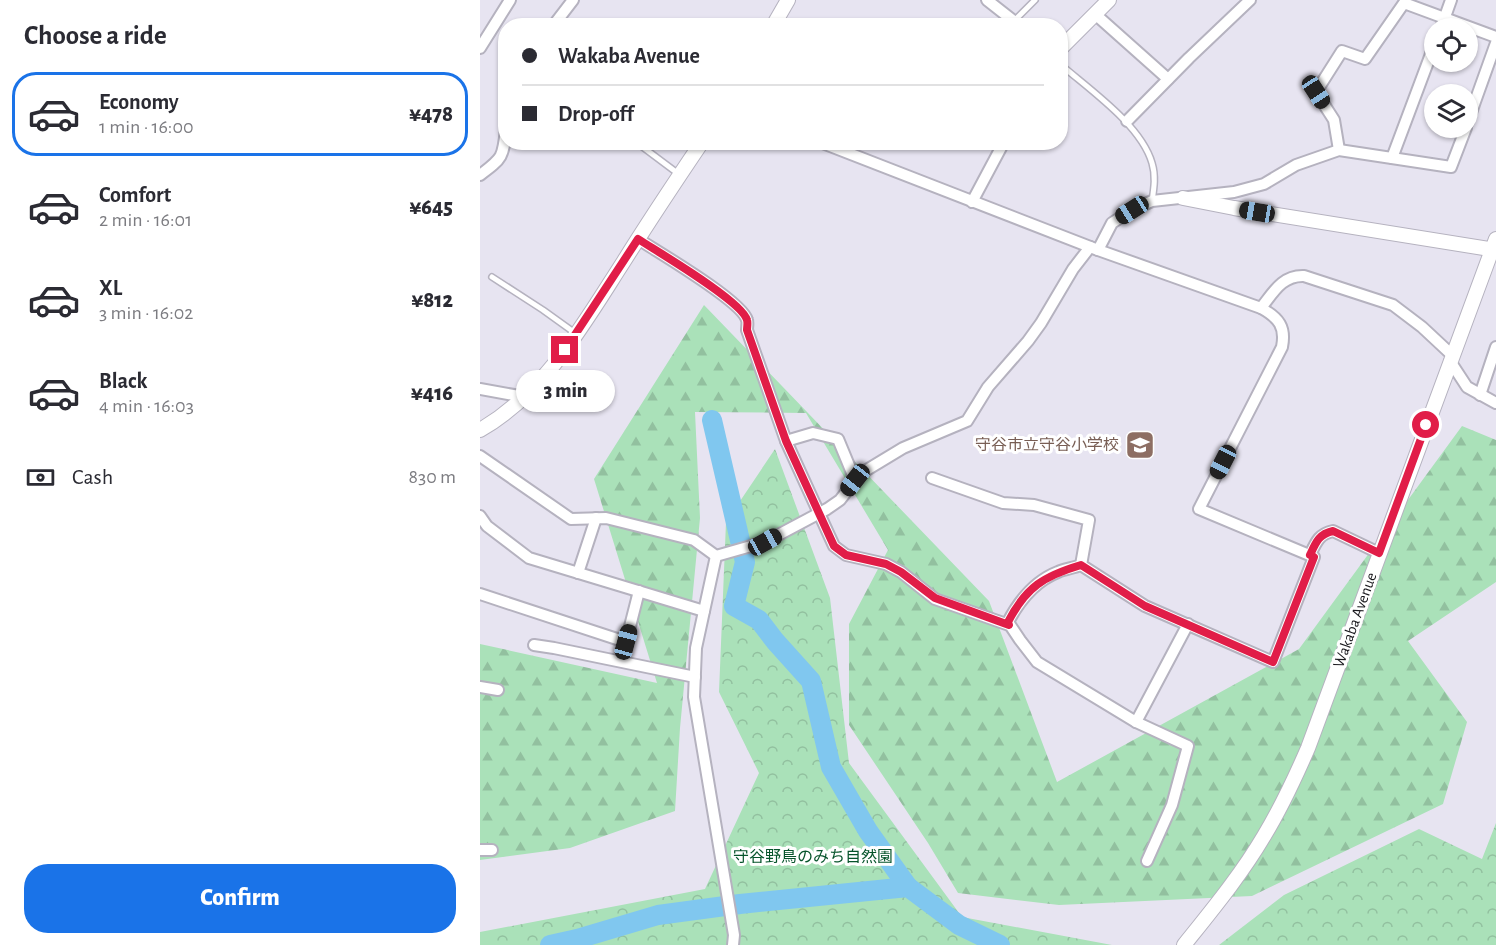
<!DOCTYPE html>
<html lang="en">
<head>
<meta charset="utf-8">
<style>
  body { margin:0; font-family:"Alegreya Sans","Noto Sans JP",sans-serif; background:#f2f2f3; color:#2b2b33; height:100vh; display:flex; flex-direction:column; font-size:22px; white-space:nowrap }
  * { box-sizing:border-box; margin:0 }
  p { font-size:20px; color:#7c7c81 }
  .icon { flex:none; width:33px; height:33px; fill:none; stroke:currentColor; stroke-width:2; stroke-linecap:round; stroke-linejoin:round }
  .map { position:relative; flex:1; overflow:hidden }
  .drawer { display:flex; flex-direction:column; background:#fff; width:480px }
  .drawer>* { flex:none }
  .banner { position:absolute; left:18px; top:18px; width:570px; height:132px; border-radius:24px; box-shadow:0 2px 4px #0004; display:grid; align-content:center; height:132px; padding:0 24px; background:#fff }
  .buttons { position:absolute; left:944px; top:18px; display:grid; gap:12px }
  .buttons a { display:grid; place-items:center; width:54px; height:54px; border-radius:50%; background:#fff; box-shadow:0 2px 4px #0004; font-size:30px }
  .end { position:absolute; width:27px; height:27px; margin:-14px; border:8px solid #e11d48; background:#fff; box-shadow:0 0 0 3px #fff }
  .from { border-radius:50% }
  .bubble { position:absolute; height:42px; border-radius:21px; background:#fff; box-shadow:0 2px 4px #0004; font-size:20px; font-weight:800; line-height:42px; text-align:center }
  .car { position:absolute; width:18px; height:36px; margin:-18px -9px; border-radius:8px; box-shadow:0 0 4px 2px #0007; background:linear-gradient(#222 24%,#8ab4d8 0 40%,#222 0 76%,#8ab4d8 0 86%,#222 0) }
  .banner b { display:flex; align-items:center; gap:21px; height:57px; font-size:22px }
  .banner b+b { border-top:2px solid #e1e1e2 }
  .banner i { width:15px; height:15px; background:#2b2b33 }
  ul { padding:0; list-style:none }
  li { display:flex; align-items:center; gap:18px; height:84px; margin:0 12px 9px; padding:0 12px; border:3px solid transparent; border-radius:24px }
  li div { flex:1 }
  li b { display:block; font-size:22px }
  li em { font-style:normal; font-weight:800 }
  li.on { border-color:#1a73e8 }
  li>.icon { width:54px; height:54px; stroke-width:1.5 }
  h2 { padding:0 24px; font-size:27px; line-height:72px }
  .pay { display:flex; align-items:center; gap:15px; height:66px; padding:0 24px; font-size:22px }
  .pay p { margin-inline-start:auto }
  .primary-button { display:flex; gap:12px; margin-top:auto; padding:12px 24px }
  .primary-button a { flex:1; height:69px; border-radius:24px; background:#1a73e8; color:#fff; font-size:24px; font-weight:800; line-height:69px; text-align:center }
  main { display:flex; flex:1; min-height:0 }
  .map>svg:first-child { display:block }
</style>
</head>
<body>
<main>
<section class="drawer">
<h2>Choose a ride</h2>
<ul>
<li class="on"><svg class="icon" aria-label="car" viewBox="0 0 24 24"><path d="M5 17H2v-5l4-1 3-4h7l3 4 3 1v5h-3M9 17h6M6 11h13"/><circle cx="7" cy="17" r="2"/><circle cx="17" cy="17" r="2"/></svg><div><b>Economy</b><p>1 min · 16:00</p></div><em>¥478</em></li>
<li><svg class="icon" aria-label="car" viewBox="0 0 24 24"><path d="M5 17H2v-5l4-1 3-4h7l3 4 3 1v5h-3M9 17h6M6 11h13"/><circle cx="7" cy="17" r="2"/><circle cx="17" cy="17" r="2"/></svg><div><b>Comfort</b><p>2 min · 16:01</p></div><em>¥645</em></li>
<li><svg class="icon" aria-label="car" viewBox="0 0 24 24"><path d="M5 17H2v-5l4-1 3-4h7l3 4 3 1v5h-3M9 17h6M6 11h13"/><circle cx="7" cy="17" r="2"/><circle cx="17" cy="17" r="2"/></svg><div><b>XL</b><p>3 min · 16:02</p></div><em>¥812</em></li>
<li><svg class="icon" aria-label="car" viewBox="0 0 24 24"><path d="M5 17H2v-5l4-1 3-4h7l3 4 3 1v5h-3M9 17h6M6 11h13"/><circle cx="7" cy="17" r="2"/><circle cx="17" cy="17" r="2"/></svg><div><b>Black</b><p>4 min · 16:03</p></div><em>¥416</em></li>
</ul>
<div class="pay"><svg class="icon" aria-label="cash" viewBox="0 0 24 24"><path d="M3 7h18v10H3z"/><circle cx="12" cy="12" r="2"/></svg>Cash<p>830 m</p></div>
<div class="primary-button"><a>Confirm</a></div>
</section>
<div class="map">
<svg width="1016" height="945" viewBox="0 0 1016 945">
  <defs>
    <pattern id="forest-firs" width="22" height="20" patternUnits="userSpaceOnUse" patternTransform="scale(1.5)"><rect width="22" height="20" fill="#aae1b9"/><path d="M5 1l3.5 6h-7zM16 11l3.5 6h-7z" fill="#92c09f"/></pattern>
    <pattern id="park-crowns" width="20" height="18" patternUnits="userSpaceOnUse" patternTransform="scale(1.5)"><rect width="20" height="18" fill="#aae1b9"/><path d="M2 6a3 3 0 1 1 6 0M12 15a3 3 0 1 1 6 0" fill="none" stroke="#92c09f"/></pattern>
  </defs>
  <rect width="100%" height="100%" fill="#e7e4f1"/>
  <path fill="url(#forest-firs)" d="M224 305 509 601 577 782 819 649 982 426 1016 440V582L928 641 987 722 963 804 772 896 579 905 478 893 448 843 369 725V624L408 550 326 413 215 412 220 518 200 728 195 811 90 848 0 860V644L177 683 114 479Z"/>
  <g fill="url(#park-crowns)">
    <path d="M295 449 350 598 369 763 482 917 632 945H0V932L225 889 279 773 239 692 246 522Z"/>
    <path d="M1016 823V945H739L804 895 939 829 1002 859Z"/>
  </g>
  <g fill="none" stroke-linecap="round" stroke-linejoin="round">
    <g stroke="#80c7ef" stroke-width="20">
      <path d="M232 420 265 562 254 606 279 620 295 641 331 681 351 767 388 831 428 887"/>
      <path d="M70 945 97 939 178 915 260 904 428 887 479 925 520 945"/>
    </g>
    <g stroke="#b5b2bf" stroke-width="8">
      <g id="lane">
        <path d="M534 21 555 0"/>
        <path d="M580 64C610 90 661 125 672 163 676 176 674 188 672 201"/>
        <path d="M156 142 200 175"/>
        <path d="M12 277 63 310 95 333"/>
      </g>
    </g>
    <g stroke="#b5b2bf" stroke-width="14">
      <g id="street">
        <path d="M507 0 540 26"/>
        <path d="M615 14 688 79"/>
        <path d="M73 26 93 0"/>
        <path d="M961 28 971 0"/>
        <path d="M0 48 30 0"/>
        <path d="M647 121 709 58 770 0"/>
        <path d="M987 124 1016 43"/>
        <path d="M340 142 618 250 781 308C793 293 802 275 824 276L913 305 942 327 972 355"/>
        <path d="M859 150 854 120 836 92 862 51 885 59 924 3 1016 37"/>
        <path d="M912 158 954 46"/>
        <path d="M0 175C23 158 23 157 26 129"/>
        <path d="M492 202 524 142"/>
        <path d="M158 239C178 252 262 301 267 320 268 323 267 327 267 330L306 441 354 546 366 555 406 564 421 572 455 599 529 625"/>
        <path d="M618 250 632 223 652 210 672 201 754 192 784 184 816 165 859 150 971 167 986 128"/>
        <path d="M970 361 987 387 1016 403"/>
        <path d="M0 389 45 397"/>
        <path d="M1000 395 1016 347"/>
        <path d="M306 441 333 433 358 439 375 480"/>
        <path d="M0 456 91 519 126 518 214 540 236 556"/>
        <path d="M452 478 523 503 554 505 609 520 601 565"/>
        <path d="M0 516 7 526 49 558 224 611"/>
        <path d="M830 555C836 542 839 534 853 531L899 553"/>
        <path d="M98 573 116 518"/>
        <path d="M0 594 146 642 159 591"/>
        <path d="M54 645 74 648 215 677"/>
        <path d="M0 687 18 690"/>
        <path d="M656 722 708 624"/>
        <path d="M0 850H12"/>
        <path d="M667 861 692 805 708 746 656 722 557 662 540 640 528 622C539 601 555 581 578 572 585 569 593 568 601 565L665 606 793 662 834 557 719 509 802 347C806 327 799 318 781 308"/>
        <path d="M253 945 254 935 214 697 216 648 236 556 285 542 347 509 360 500 380 474 423 448 487 421 508 387 548 341 561 323 593 269 610 247"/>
      </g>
    </g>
    <g stroke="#b5b2bf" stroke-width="16">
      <g id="secondary">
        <path d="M293 26 308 0"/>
        <path d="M580 49 629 0"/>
        <path d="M703 198 754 208 1016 250"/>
        <path d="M0 430C66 392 104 323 144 261 169 221 195 182 222 142"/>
        <path d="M704 945C732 910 761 875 784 836 801 808 815 778 828 748L1016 239"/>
      </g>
    </g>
    <use href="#lane" stroke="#fff" stroke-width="5"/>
    <use href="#street" stroke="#fff" stroke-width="10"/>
    <use href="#secondary" stroke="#fff" stroke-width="14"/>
  </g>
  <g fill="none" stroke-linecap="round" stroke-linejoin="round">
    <path stroke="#e11d48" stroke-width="8" d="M85 350 158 239C178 252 262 301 267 320 268 323 267 327 267 330L306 441 354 546 366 555 406 564 421 572 455 598 529 625 528 622C546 587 564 576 601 565L665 606 793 662 834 557 830 555C836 542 839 534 853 531L899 553 946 425"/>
  </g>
  <defs>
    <g id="school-square" transform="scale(1.5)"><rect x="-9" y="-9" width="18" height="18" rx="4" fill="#8d6e63" stroke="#fff"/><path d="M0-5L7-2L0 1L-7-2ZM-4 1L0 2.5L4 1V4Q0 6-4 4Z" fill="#fff"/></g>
  </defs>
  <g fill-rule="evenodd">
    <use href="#school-square" x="660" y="445"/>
  </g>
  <g text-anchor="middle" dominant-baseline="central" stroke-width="6" stroke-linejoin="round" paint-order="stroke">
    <g font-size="16" fill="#785e54" stroke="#fff" text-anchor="end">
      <text x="639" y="445">守谷市立守谷小学校</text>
    </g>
    <g font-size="16" fill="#19181d" stroke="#fff">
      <text transform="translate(875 620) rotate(-70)">Wakaba Avenue</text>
    </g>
    <g font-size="16" fill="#06542b" stroke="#fff">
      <text x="333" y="857">守谷野鳥のみち自然園</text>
    </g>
  </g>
</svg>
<div class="buttons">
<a><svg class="icon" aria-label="locate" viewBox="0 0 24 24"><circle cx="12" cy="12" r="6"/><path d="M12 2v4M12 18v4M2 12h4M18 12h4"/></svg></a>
<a><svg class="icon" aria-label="layers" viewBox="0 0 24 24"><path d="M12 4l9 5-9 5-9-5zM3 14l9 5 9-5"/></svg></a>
</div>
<i class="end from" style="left:946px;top:425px"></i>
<i class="end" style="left:85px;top:350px"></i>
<div class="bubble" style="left:36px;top:370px;width:99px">3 min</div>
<i class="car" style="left:836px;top:92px;rotate:147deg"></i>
<i class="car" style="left:652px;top:210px;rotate:238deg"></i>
<i class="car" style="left:777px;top:212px;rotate:279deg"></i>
<i class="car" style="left:743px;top:462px;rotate:207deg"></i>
<i class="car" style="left:375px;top:480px;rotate:218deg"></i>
<i class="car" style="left:285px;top:542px;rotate:61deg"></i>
<i class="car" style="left:146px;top:642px;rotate:15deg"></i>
<div class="banner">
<b><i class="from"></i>Wakaba Avenue</b>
<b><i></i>Drop-off</b>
</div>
</div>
</main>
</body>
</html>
